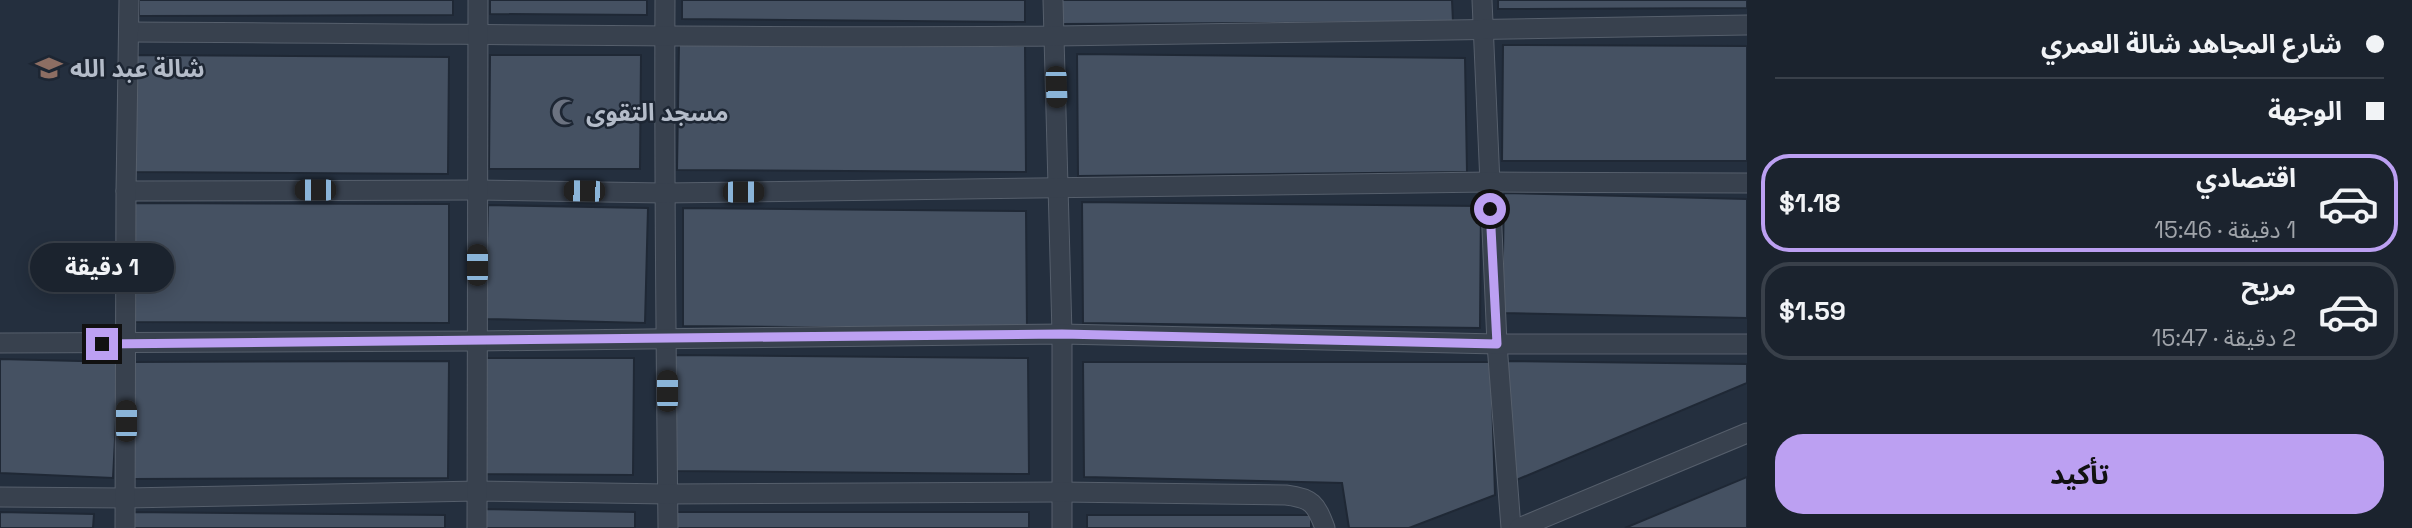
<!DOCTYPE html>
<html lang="ar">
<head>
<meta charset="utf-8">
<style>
  body { margin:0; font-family:"Space Grotesk","Noto Sans Arabic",sans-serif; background:#282f3a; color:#f1f3f6; direction:rtl; height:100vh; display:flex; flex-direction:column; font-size:26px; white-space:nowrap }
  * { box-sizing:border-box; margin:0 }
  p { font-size:23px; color:#a0a4aa }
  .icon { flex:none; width:38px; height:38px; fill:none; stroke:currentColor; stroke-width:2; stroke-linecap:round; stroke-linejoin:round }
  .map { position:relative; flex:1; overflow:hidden; direction:ltr }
  .panel { display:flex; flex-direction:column; background:#1b232e; width:665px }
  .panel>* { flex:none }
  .guide { display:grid; align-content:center; height:154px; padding:0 28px; background:#1b232e }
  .end { position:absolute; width:32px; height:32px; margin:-16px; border:9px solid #bca0f2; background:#111; box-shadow:0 0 0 4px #111 }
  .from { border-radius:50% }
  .bubble { position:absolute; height:49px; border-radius:24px; background:#1b232e; box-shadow:0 4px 18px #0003,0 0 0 2px #39404a; font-size:23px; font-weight:700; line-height:49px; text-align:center; direction:rtl }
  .car { position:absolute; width:21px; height:42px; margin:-21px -10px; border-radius:9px; box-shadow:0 0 5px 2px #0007; background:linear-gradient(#222 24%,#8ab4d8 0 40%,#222 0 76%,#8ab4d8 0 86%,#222 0) }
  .guide b { display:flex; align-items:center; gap:24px; height:66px; font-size:26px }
  .guide b+b { border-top:2px solid #39404a }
  .guide i { width:18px; height:18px; background:#f1f3f6 }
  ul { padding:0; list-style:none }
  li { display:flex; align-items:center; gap:21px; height:98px; margin:0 14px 10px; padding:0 14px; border:4px solid #39404a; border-radius:28px }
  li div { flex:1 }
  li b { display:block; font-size:26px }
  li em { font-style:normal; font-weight:700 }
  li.current { border-color:#bca0f2 }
  li>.icon { width:63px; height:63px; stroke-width:1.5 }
  .action { display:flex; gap:14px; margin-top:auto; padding:14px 28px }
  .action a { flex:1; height:80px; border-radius:28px; background:#bca0f2; color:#111; font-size:28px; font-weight:700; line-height:80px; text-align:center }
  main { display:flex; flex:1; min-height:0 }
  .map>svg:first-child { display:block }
</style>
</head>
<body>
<main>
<section class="panel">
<div class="guide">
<b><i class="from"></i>شارع المجاهد شالة العمري</b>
<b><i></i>الوجهة</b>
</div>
<ul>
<li class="current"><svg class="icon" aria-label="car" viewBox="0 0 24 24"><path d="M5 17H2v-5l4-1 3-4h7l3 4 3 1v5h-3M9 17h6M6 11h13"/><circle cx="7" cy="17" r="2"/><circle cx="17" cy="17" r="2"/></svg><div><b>اقتصادي</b><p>1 دقيقة · 15:46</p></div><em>$1.18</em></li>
<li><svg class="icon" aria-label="car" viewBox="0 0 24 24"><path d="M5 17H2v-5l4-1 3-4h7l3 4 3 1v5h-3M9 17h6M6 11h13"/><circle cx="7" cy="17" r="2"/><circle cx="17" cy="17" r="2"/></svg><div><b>مريح</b><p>2 دقيقة · 15:47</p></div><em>$1.59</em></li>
</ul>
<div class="action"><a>تأكيد</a></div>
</section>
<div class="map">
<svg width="1747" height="528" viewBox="0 0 1747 528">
  <rect width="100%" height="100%" fill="#242f3e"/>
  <g fill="#455162" stroke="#1f2835" stroke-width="2">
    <path d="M139 0H453V15L139 16Z"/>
    <path d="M490 0H647V15L490 14Z"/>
    <path d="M682 0H1025V22L682 19Z"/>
    <path d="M1060 0H1452L1453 22 1060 24Z"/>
    <path d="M1498 0H1747V8L1498 9Z"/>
    <path d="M679 44 1025 46 1026 172 677 170Z"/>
    <path d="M1503 45 1747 46V161H1502Z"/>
    <path d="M1077 54 1465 58 1467 172 1078 176Z"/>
    <path d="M134 55 449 57 448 174 133 172Z"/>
    <path d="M490 55H641L640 169H489Z"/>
    <path d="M1504 193 1747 199V318L1502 313Z"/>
    <path d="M1082 202 1481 206 1480 328 1083 323Z"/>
    <path d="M134 203 449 204V323L133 322Z"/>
    <path d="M488 205 648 208 645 323 485 319Z"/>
    <path d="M683 208 1026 211 1027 329 683 326Z"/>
    <path d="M674 355 1028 358 1029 474 675 471Z"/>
    <path d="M483 358H634L633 475 482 474Z"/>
    <path d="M0 359 119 362 113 478 0 473Z"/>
    <path d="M449 361 448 478 132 479V362Z"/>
    <path d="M1507 361 1747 364V383L1514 481Z"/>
    <path d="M1083 362H1491L1495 495 1409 528H1349L1342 483 1084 477Z"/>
    <path d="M1747 477V528H1625Z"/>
    <path d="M478 509 635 512V528H477Z"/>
    <path d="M0 512 94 514 93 528H0Z"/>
    <path d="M128 512 445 515V528H128Z"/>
    <rect x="676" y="512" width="353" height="16"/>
    <rect x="1087" y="515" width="224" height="13"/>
  </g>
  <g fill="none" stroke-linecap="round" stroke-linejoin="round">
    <g stroke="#565f6c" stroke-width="21">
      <g id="minor">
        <path d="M665 0C664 176 666 352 668 528"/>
        <path d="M1053 0 1062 334V528"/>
        <path d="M1482 0 1497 344 1511 528"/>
        <path d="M129 32C438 33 747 39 1056 36 1286 34 1517 28 1747 25"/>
        <path d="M126 191 477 190 664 193 1489 182 1747 183"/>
        <path d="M0 343 477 341 1062 334 1497 344H1747"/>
        <path d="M0 497 126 498 478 491 667 494 1061 492 1286 495C1312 498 1316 504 1325 528"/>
        <path d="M125 528 126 191 129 0"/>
        <path d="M477 528 478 0"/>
        <path d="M1519 528 1747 433"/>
      </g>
    </g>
    <use href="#minor" stroke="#38414e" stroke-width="19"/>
  </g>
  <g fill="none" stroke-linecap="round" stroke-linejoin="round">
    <path stroke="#bca0f2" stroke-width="9" d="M102 344 1062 334 1497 344 1490 209"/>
  </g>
  <defs>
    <g id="school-bare" transform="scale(2.1)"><path d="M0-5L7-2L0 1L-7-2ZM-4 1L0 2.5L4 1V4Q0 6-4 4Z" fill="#8d6e63" stroke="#1d2633" stroke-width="2.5" paint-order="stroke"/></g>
    <g id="mosque-bare" transform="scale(2.1)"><path d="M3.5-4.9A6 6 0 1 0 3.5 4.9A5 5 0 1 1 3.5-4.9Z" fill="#6b7280" stroke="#1d2633" stroke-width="2.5" paint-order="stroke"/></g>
  </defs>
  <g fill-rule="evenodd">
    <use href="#school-bare" x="49" y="68"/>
    <use href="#mosque-bare" x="565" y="112"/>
  </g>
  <g text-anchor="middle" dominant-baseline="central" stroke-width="5" stroke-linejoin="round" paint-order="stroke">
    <g font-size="24" font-weight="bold" fill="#b4bcc9" stroke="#1d2633" text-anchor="start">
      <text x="70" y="68">شالة عبد الله</text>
      <text x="586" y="112">مسجد التقوى</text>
    </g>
  </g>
</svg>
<i class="end from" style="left:1490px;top:209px"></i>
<i class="end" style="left:102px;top:344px"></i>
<div class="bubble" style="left:30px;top:243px;width:144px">1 دقيقة</div>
<i class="car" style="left:1056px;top:87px;rotate:178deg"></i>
<i class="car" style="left:315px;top:190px;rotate:270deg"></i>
<i class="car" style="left:584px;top:191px;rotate:271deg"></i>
<i class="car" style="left:743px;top:192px;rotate:90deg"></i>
<i class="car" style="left:477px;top:265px;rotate:0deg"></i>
<i class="car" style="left:667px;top:391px;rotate:0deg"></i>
<i class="car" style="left:126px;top:421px;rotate:0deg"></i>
</div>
</main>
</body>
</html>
